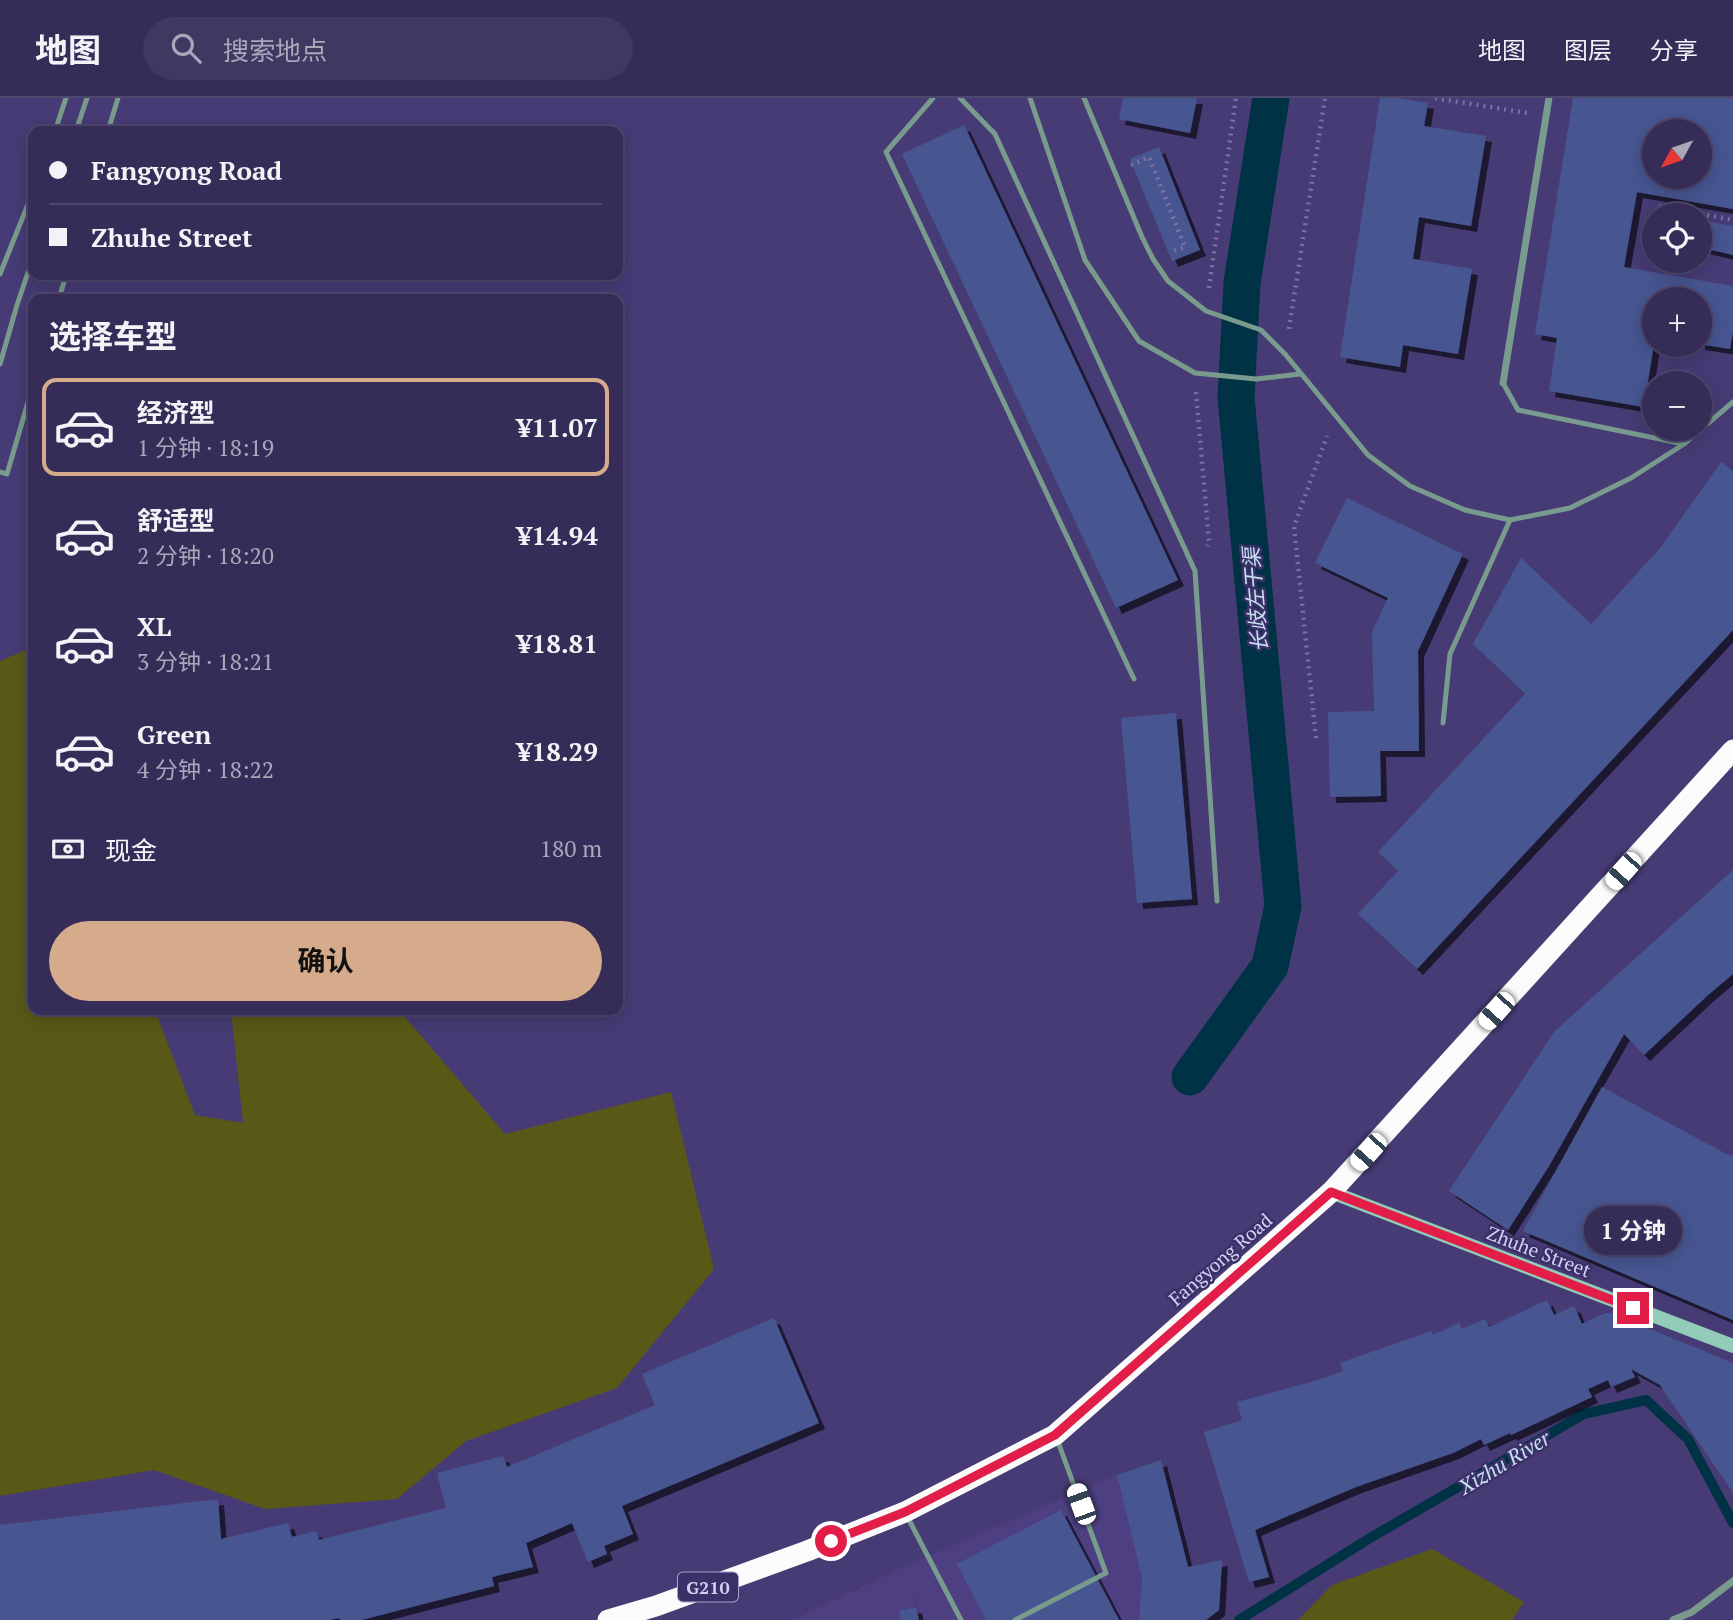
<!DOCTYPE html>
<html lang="zh">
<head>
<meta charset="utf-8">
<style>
  body { margin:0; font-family:"PT Serif","Noto Sans SC",serif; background:#403861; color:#f1f3f6; height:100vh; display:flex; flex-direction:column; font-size:26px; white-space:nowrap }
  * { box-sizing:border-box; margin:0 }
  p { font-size:23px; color:#aaa7ba }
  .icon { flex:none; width:38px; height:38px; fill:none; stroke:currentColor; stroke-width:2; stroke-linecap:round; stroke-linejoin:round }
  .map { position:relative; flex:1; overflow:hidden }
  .drawer { position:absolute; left:28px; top:196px; width:595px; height:721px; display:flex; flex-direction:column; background:#352c58; border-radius:14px; box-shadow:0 4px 18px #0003,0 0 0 2px #4f486e }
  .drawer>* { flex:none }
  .top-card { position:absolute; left:28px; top:28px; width:595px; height:154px; border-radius:14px; box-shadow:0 4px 18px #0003,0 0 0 2px #4f486e; display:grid; align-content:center; height:154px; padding:0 21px; background:#352c58 }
  .needle { width:46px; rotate:230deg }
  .buttons { position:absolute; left:1642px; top:21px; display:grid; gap:14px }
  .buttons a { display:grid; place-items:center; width:70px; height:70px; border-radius:50%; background:#352c58; box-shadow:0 4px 18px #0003,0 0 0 2px #4f486e; font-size:35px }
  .end { position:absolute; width:32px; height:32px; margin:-16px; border:9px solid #e11d48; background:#fff; box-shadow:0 0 0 4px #fff }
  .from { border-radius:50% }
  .bubble { position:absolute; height:49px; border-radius:24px; background:#352c58; box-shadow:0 4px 18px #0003,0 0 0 2px #4f486e; font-size:23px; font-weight:700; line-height:49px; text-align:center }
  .car { position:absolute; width:21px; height:42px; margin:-21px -10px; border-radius:9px; box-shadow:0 0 5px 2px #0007; background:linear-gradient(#fff 24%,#345 0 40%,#fff 0 76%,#345 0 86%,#fff 0) }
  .top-card b { display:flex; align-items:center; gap:24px; height:66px; font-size:26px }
  .top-card b+b { border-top:2px solid #4f486e }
  .top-card i { width:18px; height:18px; background:#f1f3f6 }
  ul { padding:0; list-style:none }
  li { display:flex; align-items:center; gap:21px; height:98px; margin:0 14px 10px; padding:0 7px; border:4px solid transparent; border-radius:14px }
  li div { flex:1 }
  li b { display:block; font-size:26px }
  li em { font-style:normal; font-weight:700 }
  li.current { border-color:#d6ab8b }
  li>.icon { width:63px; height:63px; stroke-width:1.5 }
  h2 { padding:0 21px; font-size:32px; line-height:84px }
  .pay { display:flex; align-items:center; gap:18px; height:77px; padding:0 21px; font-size:26px }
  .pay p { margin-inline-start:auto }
  .action { display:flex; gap:14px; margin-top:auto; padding:14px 21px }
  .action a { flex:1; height:80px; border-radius:42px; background:#d6ab8b; color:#111; font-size:28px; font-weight:700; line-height:80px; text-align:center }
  header { display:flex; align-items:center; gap:42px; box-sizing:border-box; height:98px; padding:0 35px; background:#352c58; border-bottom:2px solid #4f486e }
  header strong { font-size:33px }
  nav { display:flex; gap:38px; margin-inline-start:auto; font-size:24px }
  .search { width:490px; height:63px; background:#403861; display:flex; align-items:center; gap:18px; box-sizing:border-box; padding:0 24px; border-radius:38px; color:#aaa7ba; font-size:26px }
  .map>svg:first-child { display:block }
</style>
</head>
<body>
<header>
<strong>地图</strong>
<div class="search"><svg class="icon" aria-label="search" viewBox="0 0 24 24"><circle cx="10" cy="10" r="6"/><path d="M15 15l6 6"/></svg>搜索地点</div>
<nav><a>地图</a><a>图层</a><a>分享</a></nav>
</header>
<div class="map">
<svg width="1733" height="1522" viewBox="0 0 1733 1522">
  <defs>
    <filter id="shadow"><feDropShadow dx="6" dy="6" stdDeviation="0" flood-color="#0009"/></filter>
  </defs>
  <rect width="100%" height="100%" fill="#473b75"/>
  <path fill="#4d3f81" d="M1117 1377 1142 1480 1139 1522H922L913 1494 919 1522H793L905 1468Z"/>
  <g fill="#585917">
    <path d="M33 549V912H155L195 1017 243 1025 231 912H399L505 1036 671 994 714 1171 617 1290 466 1343 397 1401 265 1411 154 1372 0 1398V563Z"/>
    <path d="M1432 1451 1524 1504 1512 1522H1298L1332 1487Z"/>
  </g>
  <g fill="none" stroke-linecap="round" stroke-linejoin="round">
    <path stroke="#003246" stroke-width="10" d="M1239 1522 1370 1440 1584 1316 1646 1302 1688 1341 1733 1425"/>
    <path stroke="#003246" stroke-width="37" d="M1190 979 1270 868 1283 808 1236 299 1242 185 1271 0"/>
  </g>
  <g fill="#475791" fill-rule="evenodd" filter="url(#shadow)">
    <path d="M1123 0H1197L1190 35 1119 21Z"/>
    <path d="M1380 0H1398L1428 5 1424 28 1486 38 1471 128 1419 119 1413 161 1472 171 1458 256 1403 247 1400 269 1340 259Z"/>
    <path d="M1573 0H1733V111L1637 94 1624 169 1733 188V233L1730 251 1699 246V201H1654V246L1644 309 1549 293 1557 240 1535 236ZM1654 33H1699V79H1654Z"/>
    <path d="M964 27 1178 482 1116 510 902 56Z"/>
    <path d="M1159 49 1200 152 1172 163 1130 61Z"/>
    <path d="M1699 122 1733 128V157L1699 149Z"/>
    <path d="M1721 364 1733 373V532L1417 871 1358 816 1398 773 1378 754 1525 596 1473 546 1521 460 1591 526 1661 449Z"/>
    <path d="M1347 400 1463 456 1418 553 1419 653H1380L1381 698 1330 699 1328 614 1374 613 1372 534 1388 500 1315 465Z"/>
    <path d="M1176 615 1192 801 1137 805 1121 620Z"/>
    <path d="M1733 772V876L1708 897 1644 957 1624 936 1549 1068 1508 1132 1449 1093 1554 934Z"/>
    <path d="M1602 989 1730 1058 1733 1056V1222L1523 1133Z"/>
    <path d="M1547 1202 1554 1217 1574 1208 1582 1226 1605 1215H1611L1733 1265V1395L1660 1287 1631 1271 1635 1279 1611 1289 1608 1282 1588 1291 1592 1299 1511 1337 1510 1335 1484 1347 1481 1341 1453 1355 1356 1389 1255 1432 1269 1479 1249 1484 1204 1334 1242 1322 1237 1304 1318 1282 1343 1273 1340 1265 1431 1233 1433 1237 1459 1225 1462 1231 1485 1221 1489 1229Z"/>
    <path d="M774 1220 819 1325 622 1408 633 1436 604 1448 607 1456 588 1464 572 1425 526 1445 533 1469 492 1479 494 1488 361 1522H340L339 1520 330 1522H0V1427L218 1401 221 1441 288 1425 292 1439 316 1433 319 1442 446 1410 437 1375 503 1358 507 1369 655 1307 642 1276Z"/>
    <path d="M1161 1362 1188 1469 1222 1462 1219 1512 1206 1522H1139L1142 1480 1117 1377Z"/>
    <path d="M1061 1412 1119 1522H986L957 1466Z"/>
    <path d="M916 1509 919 1522H901L899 1513Z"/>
  </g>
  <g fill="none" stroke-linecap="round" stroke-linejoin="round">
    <g stroke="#7b71a3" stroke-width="4.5" stroke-dasharray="2 5" stroke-linecap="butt">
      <path d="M1435 0 1527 15"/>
      <path d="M1131 67 1149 59 1185 149 1173 153"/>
      <path d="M1659 108 1733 122"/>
      <path d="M1209 190 1236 0"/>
      <path d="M1289 231 1325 0"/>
      <path d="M1196 294 1209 444 1207 448"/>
      <path d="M1316 640 1294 428 1327 338"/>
    </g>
    <g stroke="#789b8e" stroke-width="5">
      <path d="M933 0 886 54 1134 581"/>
      <path d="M960 0 995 36 1195 473 1217 803"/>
      <path d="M1030 0 1085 162 1139 243 1195 275 1256 281 1300 276"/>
      <path d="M1084 0 1142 139 1153 161 1168 183 1206 213 1261 232 1285 256 1368 357 1410 388 1465 412 1510 422 1570 410 1631 380 1684 346 1733 304"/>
      <path d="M55 33 66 0"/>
      <path d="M76 33 87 0"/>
      <path d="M108 33 118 0"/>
      <path d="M0 176 33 94"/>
      <path d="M59 201 66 177"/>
      <path d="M0 266 17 207 33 160"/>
      <path d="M1503 285 1518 312 1684 346"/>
      <path d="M0 374 7 376 33 287"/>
      <path d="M1443 625 1450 556 1510 422"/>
      <path d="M908 1420 961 1522"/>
      <path d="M1015 1522 1106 1475 1057 1341"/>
    </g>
    <g stroke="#789b8e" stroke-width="7">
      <path d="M1503 285 1549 0"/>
      <path d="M1673 1522 1692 1514 1733 1483"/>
    </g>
    <path stroke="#92cbb7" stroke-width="14" d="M1331 1094 1733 1248"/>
    <path stroke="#fbfbfb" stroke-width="21" d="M608 1522 656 1508 807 1453 905 1414 1055 1337 1331 1094 1733 652"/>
  </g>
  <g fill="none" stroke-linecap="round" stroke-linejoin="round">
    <path stroke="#e11d48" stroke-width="9" d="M831 1443 905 1414 1055 1337 1331 1094 1633 1210"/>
  </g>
  <g text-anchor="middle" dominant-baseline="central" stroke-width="5" stroke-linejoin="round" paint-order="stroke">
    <rect fill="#3c3069" stroke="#a6a0ca" stroke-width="2" x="678" y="1474.5" width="60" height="29" rx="5"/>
    <g font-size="18" font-weight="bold" fill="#d4d0f3">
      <text x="708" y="1489">G210</text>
    </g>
    <g font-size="19" fill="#d4d0f3" stroke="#3c3069">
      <text transform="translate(1539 1153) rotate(21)">Zhuhe Street</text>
      <text transform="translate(1220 1161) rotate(-41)">Fangyong Road</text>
    </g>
    <g font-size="21" font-style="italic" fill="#c4e1f0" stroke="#3c3069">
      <text transform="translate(1255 502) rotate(-95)">长歧左干渠</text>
      <text transform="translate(1504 1364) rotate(-31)">Xizhu River</text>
    </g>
  </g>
</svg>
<div class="buttons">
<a><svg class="needle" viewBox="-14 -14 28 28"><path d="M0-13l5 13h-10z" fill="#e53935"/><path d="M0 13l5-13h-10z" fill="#aaa7ba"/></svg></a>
<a><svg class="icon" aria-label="locate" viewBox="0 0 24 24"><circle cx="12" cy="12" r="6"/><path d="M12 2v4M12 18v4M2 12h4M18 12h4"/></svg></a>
<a>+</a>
<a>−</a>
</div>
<i class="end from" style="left:831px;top:1443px"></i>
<i class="end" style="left:1633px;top:1210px"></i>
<div class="bubble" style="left:1584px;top:1108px;width:98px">1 分钟</div>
<i class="car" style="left:1623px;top:773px;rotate:222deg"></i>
<i class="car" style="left:1496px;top:913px;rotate:222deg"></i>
<i class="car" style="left:1368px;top:1054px;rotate:222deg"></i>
<i class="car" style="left:1081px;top:1406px;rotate:340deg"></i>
<div class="top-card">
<b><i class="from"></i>Fangyong Road</b>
<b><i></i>Zhuhe Street</b>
</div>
<section class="drawer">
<h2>选择车型</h2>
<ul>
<li class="current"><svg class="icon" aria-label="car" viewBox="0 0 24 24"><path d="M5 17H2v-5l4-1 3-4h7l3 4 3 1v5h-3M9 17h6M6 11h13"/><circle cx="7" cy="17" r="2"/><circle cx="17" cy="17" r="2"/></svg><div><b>经济型</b><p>1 分钟 · 18:19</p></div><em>¥11.07</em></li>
<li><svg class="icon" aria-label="car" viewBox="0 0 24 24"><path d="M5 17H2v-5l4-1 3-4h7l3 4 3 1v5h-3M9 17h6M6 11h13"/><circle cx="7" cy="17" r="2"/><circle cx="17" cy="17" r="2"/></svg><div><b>舒适型</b><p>2 分钟 · 18:20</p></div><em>¥14.94</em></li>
<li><svg class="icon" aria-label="car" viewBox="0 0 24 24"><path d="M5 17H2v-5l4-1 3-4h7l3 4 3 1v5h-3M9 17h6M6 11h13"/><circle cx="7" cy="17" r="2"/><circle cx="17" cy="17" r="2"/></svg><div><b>XL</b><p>3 分钟 · 18:21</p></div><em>¥18.81</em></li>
<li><svg class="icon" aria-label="car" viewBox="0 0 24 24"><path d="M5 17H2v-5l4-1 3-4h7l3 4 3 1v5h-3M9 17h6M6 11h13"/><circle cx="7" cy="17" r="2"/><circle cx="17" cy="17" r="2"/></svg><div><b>Green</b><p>4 分钟 · 18:22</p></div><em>¥18.29</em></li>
</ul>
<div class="pay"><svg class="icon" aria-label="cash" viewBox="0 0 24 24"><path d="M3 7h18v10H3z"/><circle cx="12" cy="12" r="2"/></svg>现金<p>180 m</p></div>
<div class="action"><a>确认</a></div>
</section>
</div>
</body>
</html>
